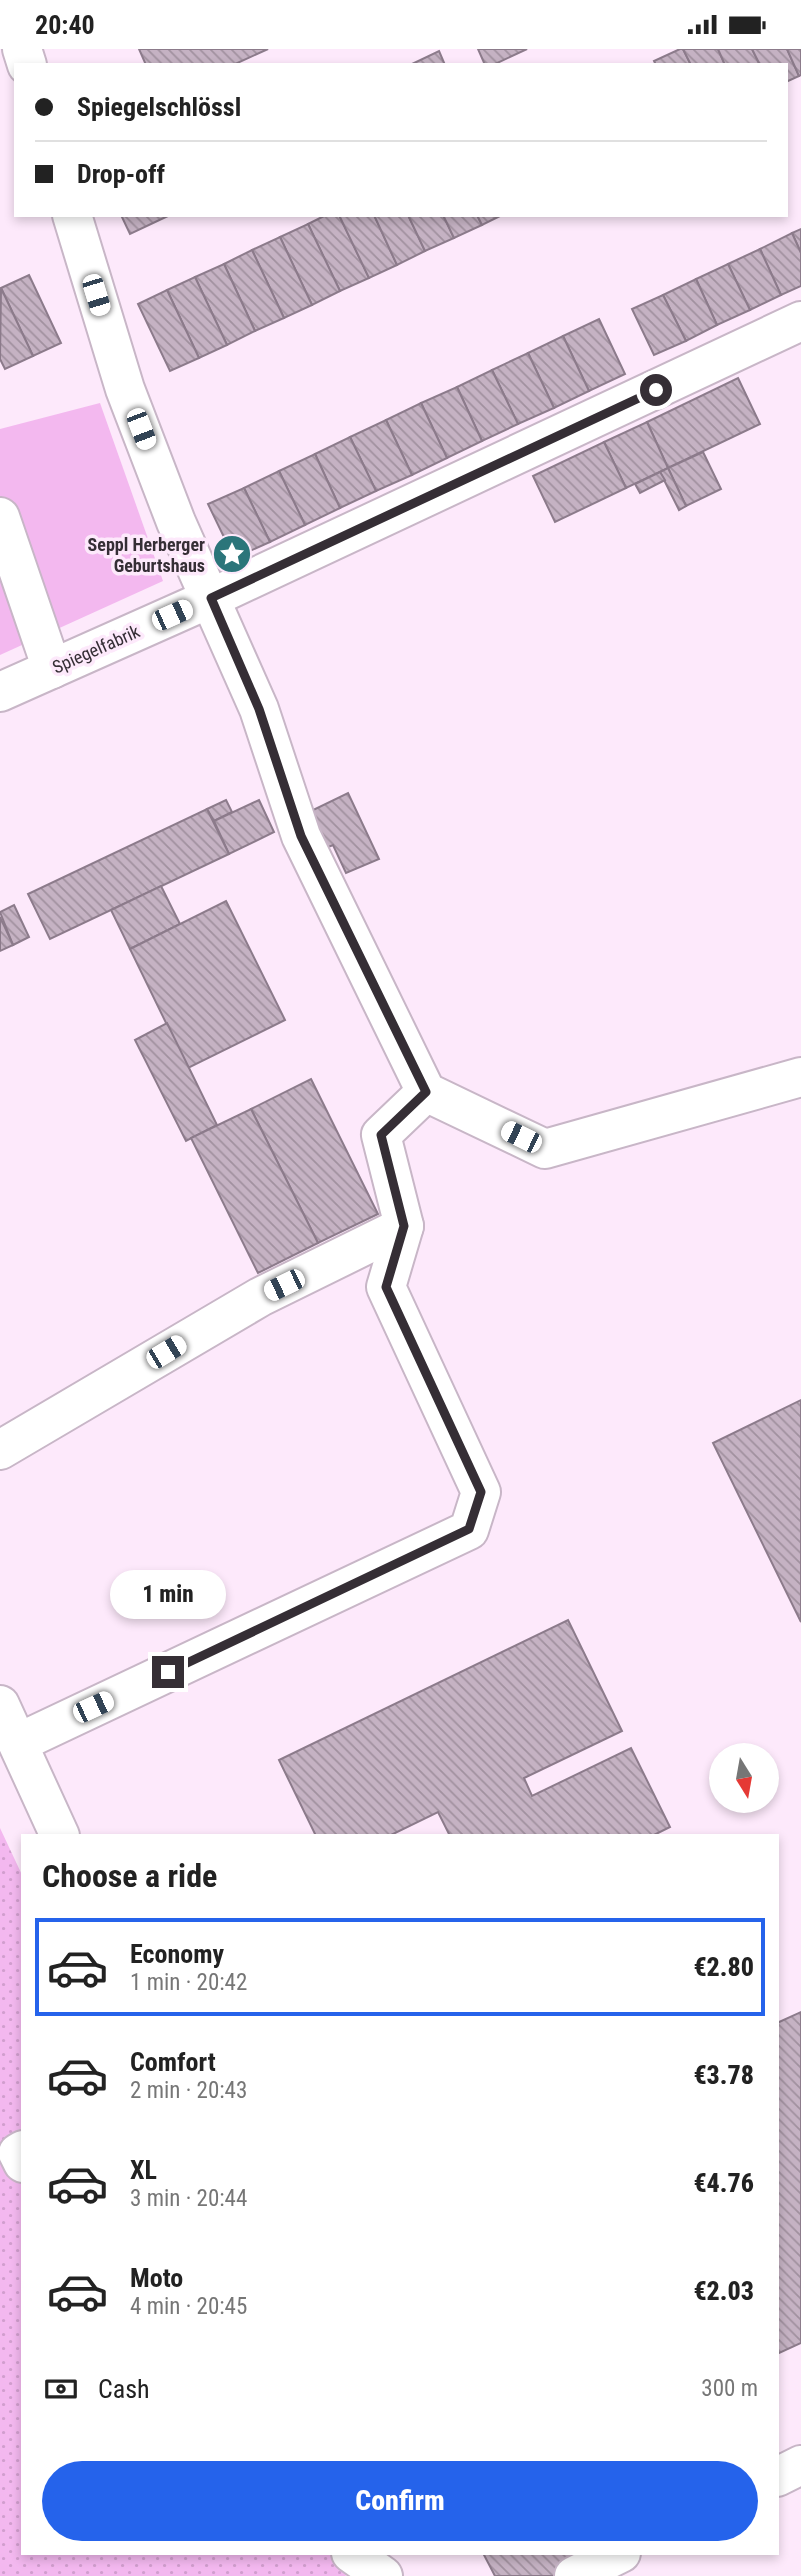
<!DOCTYPE html>
<html lang="en">
<head>
<meta charset="utf-8">
<style>
  body { margin:0; font-family:"Roboto Condensed",sans-serif; background:#f2f2f2; color:#222; height:100vh; display:flex; flex-direction:column; font-size:26px; white-space:nowrap }
  * { box-sizing:border-box; margin:0 }
  p { font-size:23px; color:#767676 }
  .icon { flex:none; width:38px; height:38px; fill:none; stroke:currentColor; stroke-width:2; stroke-linecap:round; stroke-linejoin:round }
  .map { position:relative; flex:1; overflow:hidden }
  .panel { position:absolute; left:21px; top:1785px; width:758px; height:721px; display:flex; flex-direction:column; background:#fff; border-radius:0px; box-shadow:0 4px 10px #0003 }
  .panel>* { flex:none }
  .banner { position:absolute; left:14px; top:14px; width:774px; height:154px; border-radius:0px; box-shadow:0 4px 10px #0003; display:grid; align-content:center; height:154px; padding:0 21px; background:#fff }
  .needle { width:46px; rotate:169deg }
  .buttons { position:absolute; left:709px; top:1694px; display:grid; gap:14px }
  .buttons a { display:grid; place-items:center; width:70px; height:70px; border-radius:50%; background:#fff; box-shadow:0 4px 10px #0003; font-size:35px }
  .end { position:absolute; width:32px; height:32px; margin:-16px; border:9px solid #352e35; background:#fff; box-shadow:0 0 0 4px #fff }
  .from { border-radius:50% }
  .bubble { position:absolute; height:49px; border-radius:24px; background:#fff; box-shadow:0 4px 10px #0003; font-size:23px; font-weight:800; line-height:49px; text-align:center }
  .car { position:absolute; width:21px; height:42px; margin:-21px -10px; border-radius:9px; box-shadow:0 0 5px 2px #0007; background:linear-gradient(#fff 24%,#345 0 40%,#fff 0 76%,#345 0 86%,#fff 0) }
  .banner b { display:flex; align-items:center; gap:24px; height:66px; font-size:26px }
  .banner b+b { border-top:2px solid #e0e0e0 }
  .banner i { width:18px; height:18px; background:#222 }
  ul { padding:0; list-style:none }
  li { display:flex; align-items:center; gap:21px; height:98px; margin:0 14px 10px; padding:0 7px; border:4px solid transparent; border-radius:0px }
  li div { flex:1 }
  li b { display:block; font-size:26px }
  li em { font-style:normal; font-weight:800 }
  li.current { border-color:#2563eb }
  li>.icon { width:63px; height:63px; stroke-width:1.5 }
  h2 { padding:0 21px; font-size:32px; line-height:84px }
  .pay { display:flex; align-items:center; gap:18px; height:77px; padding:0 21px; font-size:26px }
  .pay p { margin-inline-start:auto }
  .action { display:flex; gap:14px; margin-top:auto; padding:14px 21px }
  .action a { flex:1; height:80px; border-radius:42px; background:#2563eb; color:#fff; font-size:28px; font-weight:800; line-height:80px; text-align:center }
  .status { display:flex; justify-content:space-between; align-items:center; height:49px; padding:0 35px; background:#fff; direction:ltr }
  .status svg { height:19px; fill:currentColor }
  .map>svg:first-child { display:block }
</style>
</head>
<body>
<div class="status"><b>20:40</b><svg viewBox="0 0 49 12"><path d="M0 12V9h3v3zM5 12V6h3v6zM10 12V3h3v9zM15 12V0h3v12zM26 1h20v11H26zM47 4h2v5h-2z"/></svg></div>
<div class="map">
<svg width="801" height="2527" viewBox="0 0 801 2527">
  <defs>
    <pattern id="park-dots" width="8" height="8" patternUnits="userSpaceOnUse" patternTransform="scale(1.75)"><rect width="8" height="8" fill="#f3b8ef"/><path d="M2 2h.1M6 6h.1" fill="none" stroke="#d19ece" stroke-width="1.8" stroke-linecap="round"/></pattern>
    <pattern id="building-back-hatch" width="6" height="6" patternUnits="userSpaceOnUse" patternTransform="scale(1.75)"><rect width="6" height="6" fill="#c5b2c3"/><path d="M-1 5l2 2M0 0l6 6M5-1l2 2" fill="none" stroke="#a1919f"/></pattern>
  </defs>
  <rect width="100%" height="100%" fill="#fde9fb"/>
  <path fill="#f3b8ef" d="M100 354 163 532 0 606V380Z"/>
  <path fill="url(#park-dots)" d="M0 1779 23 1828V2504H336L346 2527H0Z"/>
  <g fill="url(#building-back-hatch)" stroke="#8c7b8b" stroke-width="2">
    <path d="M139 0H268L233 16H146Z"/>
    <path d="M478 0H527L493 16H485Z"/>
    <path d="M680 0H683L691 16H656L654 12Z"/>
    <path d="M683 0H718L725 16H691Z"/>
    <path d="M718 0H752L760 16H725Z"/>
    <path d="M752 0H787L799 27 786 33V16H760Z"/>
    <path d="M787 0H801V26L799 27Z"/>
    <path d="M439 2 445 16H410Z"/>
    <path d="M121 166H170L130 185Z"/>
    <path d="M326 166H339L369 229 340 242 308 175Z"/>
    <path d="M339 166H374L397 216 369 229Z"/>
    <path d="M374 166H408L425 202 397 216Z"/>
    <path d="M408 166H443L454 189 425 202Z"/>
    <path d="M443 166H477L482 176 454 189Z"/>
    <path d="M477 166H502L482 176Z"/>
    <path d="M308 175 340 242 312 256 280 188Z"/>
    <path d="M801 180V204L792 184Z"/>
    <path d="M792 184 801 204V237L781 246 760 200Z"/>
    <path d="M280 188 312 256 284 269 252 201Z"/>
    <path d="M760 200 781 246 750 261 728 215Z"/>
    <path d="M252 201 284 269 255 282 224 215Z"/>
    <path d="M224 215 255 282 227 296 195 228Z"/>
    <path d="M728 215 750 261 717 276 696 230Z"/>
    <path d="M29 226 61 294 33 307 1 239Z"/>
    <path d="M195 228 227 296 199 309 167 241Z"/>
    <path d="M696 230 717 276 686 292 663 246Z"/>
    <path d="M1 239 33 307 5 320 0 310Z"/>
    <path d="M167 241 199 309 170 322 138 255Z"/>
    <path d="M663 246 686 292 654 306 632 260Z"/>
    <path d="M599 270 625 325 589 342 563 287Z"/>
    <path d="M563 287 589 342 554 359 528 304Z"/>
    <path d="M528 304 554 359 518 375 492 321Z"/>
    <path d="M492 321 518 375 482 392 457 338Z"/>
    <path d="M738 329 760 375 668 419 647 373Z"/>
    <path d="M457 338 482 392 447 409 421 354Z"/>
    <path d="M421 354 447 409 412 426 386 371Z"/>
    <path d="M386 371 412 426 376 442 350 388Z"/>
    <path d="M647 373 668 419 626 439 604 393Z"/>
    <path d="M350 388 376 442 340 459 315 405Z"/>
    <path d="M604 393 626 439 555 473 533 427Z"/>
    <path d="M703 403 721 440 686 457 668 419Z"/>
    <path d="M315 405 340 459 305 476 279 422Z"/>
    <path d="M668 419 686 457 679 461 660 423Z"/>
    <path d="M279 422 305 476 270 493 244 439Z"/>
    <path d="M660 423 665 431 640 444 635 435Z"/>
    <path d="M244 439 270 493 234 509 208 455Z"/>
    <path d="M348 744 379 810 346 824 333 796 326 799 309 763Z"/>
    <path d="M226 751 232 763 214 772 207 760Z"/>
    <path d="M259 751 274 783 229 805 214 772Z"/>
    <path d="M207 760 229 805 50 890 28 845Z"/>
    <path d="M161 837 180 875 130 900 111 861Z"/>
    <path d="M226 852 285 971 188 1019 130 900Z"/>
    <path d="M14 856 29 888 13 896 0 863Z"/>
    <path d="M0 868 13 896 0 902Z"/>
    <path d="M167 974 217 1076 186 1092 135 991Z"/>
    <path d="M311 1030 378 1165 318 1194 251 1060Z"/>
    <path d="M251 1060 318 1194 258 1224 191 1089Z"/>
    <path d="M801 1351V1573L713 1394Z"/>
    <path d="M568 1571 622 1682 524 1729 532 1747 631 1699 670 1778 652 1787H450L438 1763 389 1787H316L279 1711Z"/>
    <path d="M801 1963V2294L777 2305V1974Z"/>
    <path d="M483 2504H607L619 2527H495Z"/>
  </g>
  <g fill="none" stroke-linecap="round" stroke-linejoin="round">
    <g stroke="#c8b6c7" stroke-width="42">
      <g id="minor">
        <path d="M22 0 27 16"/>
        <path d="M72 166 125 340 176 473 259 660 301 787 426 1043 545 1100 801 1028"/>
        <path d="M0 468 52 620"/>
        <path d="M0 643 211 549 801 272"/>
        <path d="M0 1401 260 1248 404 1177 381 1086 426 1043"/>
        <path d="M0 1656 60 1787"/>
        <path d="M18 1694 469 1481 481 1443 386 1238 404 1177"/>
        <path d="M23 2101 18 2104 23 2114"/>
        <path d="M777 2428 801 2416"/>
        <path d="M351 2504 383 2527"/>
        <path d="M574 2527 621 2504"/>
      </g>
    </g>
    <use href="#minor" stroke="#fff" stroke-width="38"/>
  </g>
  <g fill="none" stroke-linecap="round" stroke-linejoin="round">
    <path stroke="#352e35" stroke-width="9" d="M168 1623 469 1480 481 1443 386 1238 404 1177 381 1086 426 1043 301 787 259 660 211 549 656 341"/>
  </g>
  <defs>
    <g id="sight-disc" transform="scale(2.0125)"><circle r="9.5" fill="#2b757a" stroke="#fde9fb"/><path d="M0-6L1.8-2.2L6-1.7L2.9 1.2L3.7 5.4L0 3.3L-3.7 5.4L-2.9 1.2L-6-1.7L-1.8-2.2Z" fill="#fff"/></g>
  </defs>
  <g fill-rule="evenodd">
    <use href="#sight-disc" x="232" y="505"/>
  </g>
  <g text-anchor="middle" dominant-baseline="central" stroke-width="7" stroke-linejoin="round" paint-order="stroke">
    <g font-size="18" font-weight="bold" fill="#352e35" stroke="#fde9fb" text-anchor="end">
      <text x="205" y="495">Seppl Herberger<tspan x="205" dy="21">Geburtshaus</tspan></text>
    </g>
    <g font-size="18" fill="#352e35" stroke="#fde9fb">
      <text transform="translate(96 600) rotate(-24)">Spiegelfabrik</text>
    </g>
  </g>
</svg>
<div class="buttons">
<a><svg class="needle" viewBox="-14 -14 28 28"><path d="M0-13l5 13h-10z" fill="#e53935"/><path d="M0 13l5-13h-10z" fill="#767676"/></svg></a>
</div>
<i class="end from" style="left:656px;top:341px"></i>
<i class="end" style="left:168px;top:1623px"></i>
<div class="bubble" style="left:110px;top:1521px;width:116px">1 min</div>
<i class="car" style="left:96px;top:246px;rotate:163deg"></i>
<i class="car" style="left:141px;top:380px;rotate:159deg"></i>
<i class="car" style="left:172px;top:566px;rotate:66deg"></i>
<i class="car" style="left:521px;top:1088px;rotate:296deg"></i>
<i class="car" style="left:284px;top:1236px;rotate:244deg"></i>
<i class="car" style="left:166px;top:1303px;rotate:59deg"></i>
<i class="car" style="left:93px;top:1658px;rotate:65deg"></i>
<div class="banner">
<b><i class="from"></i>Spiegelschlössl</b>
<b><i></i>Drop-off</b>
</div>
<section class="panel">
<h2>Choose a ride</h2>
<ul>
<li class="current"><svg class="icon" aria-label="car" viewBox="0 0 24 24"><path d="M5 17H2v-5l4-1 3-4h7l3 4 3 1v5h-3M9 17h6M6 11h13"/><circle cx="7" cy="17" r="2"/><circle cx="17" cy="17" r="2"/></svg><div><b>Economy</b><p>1 min · 20:42</p></div><em>€2.80</em></li>
<li><svg class="icon" aria-label="car" viewBox="0 0 24 24"><path d="M5 17H2v-5l4-1 3-4h7l3 4 3 1v5h-3M9 17h6M6 11h13"/><circle cx="7" cy="17" r="2"/><circle cx="17" cy="17" r="2"/></svg><div><b>Comfort</b><p>2 min · 20:43</p></div><em>€3.78</em></li>
<li><svg class="icon" aria-label="car" viewBox="0 0 24 24"><path d="M5 17H2v-5l4-1 3-4h7l3 4 3 1v5h-3M9 17h6M6 11h13"/><circle cx="7" cy="17" r="2"/><circle cx="17" cy="17" r="2"/></svg><div><b>XL</b><p>3 min · 20:44</p></div><em>€4.76</em></li>
<li><svg class="icon" aria-label="car" viewBox="0 0 24 24"><path d="M5 17H2v-5l4-1 3-4h7l3 4 3 1v5h-3M9 17h6M6 11h13"/><circle cx="7" cy="17" r="2"/><circle cx="17" cy="17" r="2"/></svg><div><b>Moto</b><p>4 min · 20:45</p></div><em>€2.03</em></li>
</ul>
<div class="pay"><svg class="icon" aria-label="cash" viewBox="0 0 24 24"><path d="M3 7h18v10H3z"/><circle cx="12" cy="12" r="2"/></svg>Cash<p>300 m</p></div>
<div class="action"><a>Confirm</a></div>
</section>
</div>
</body>
</html>
